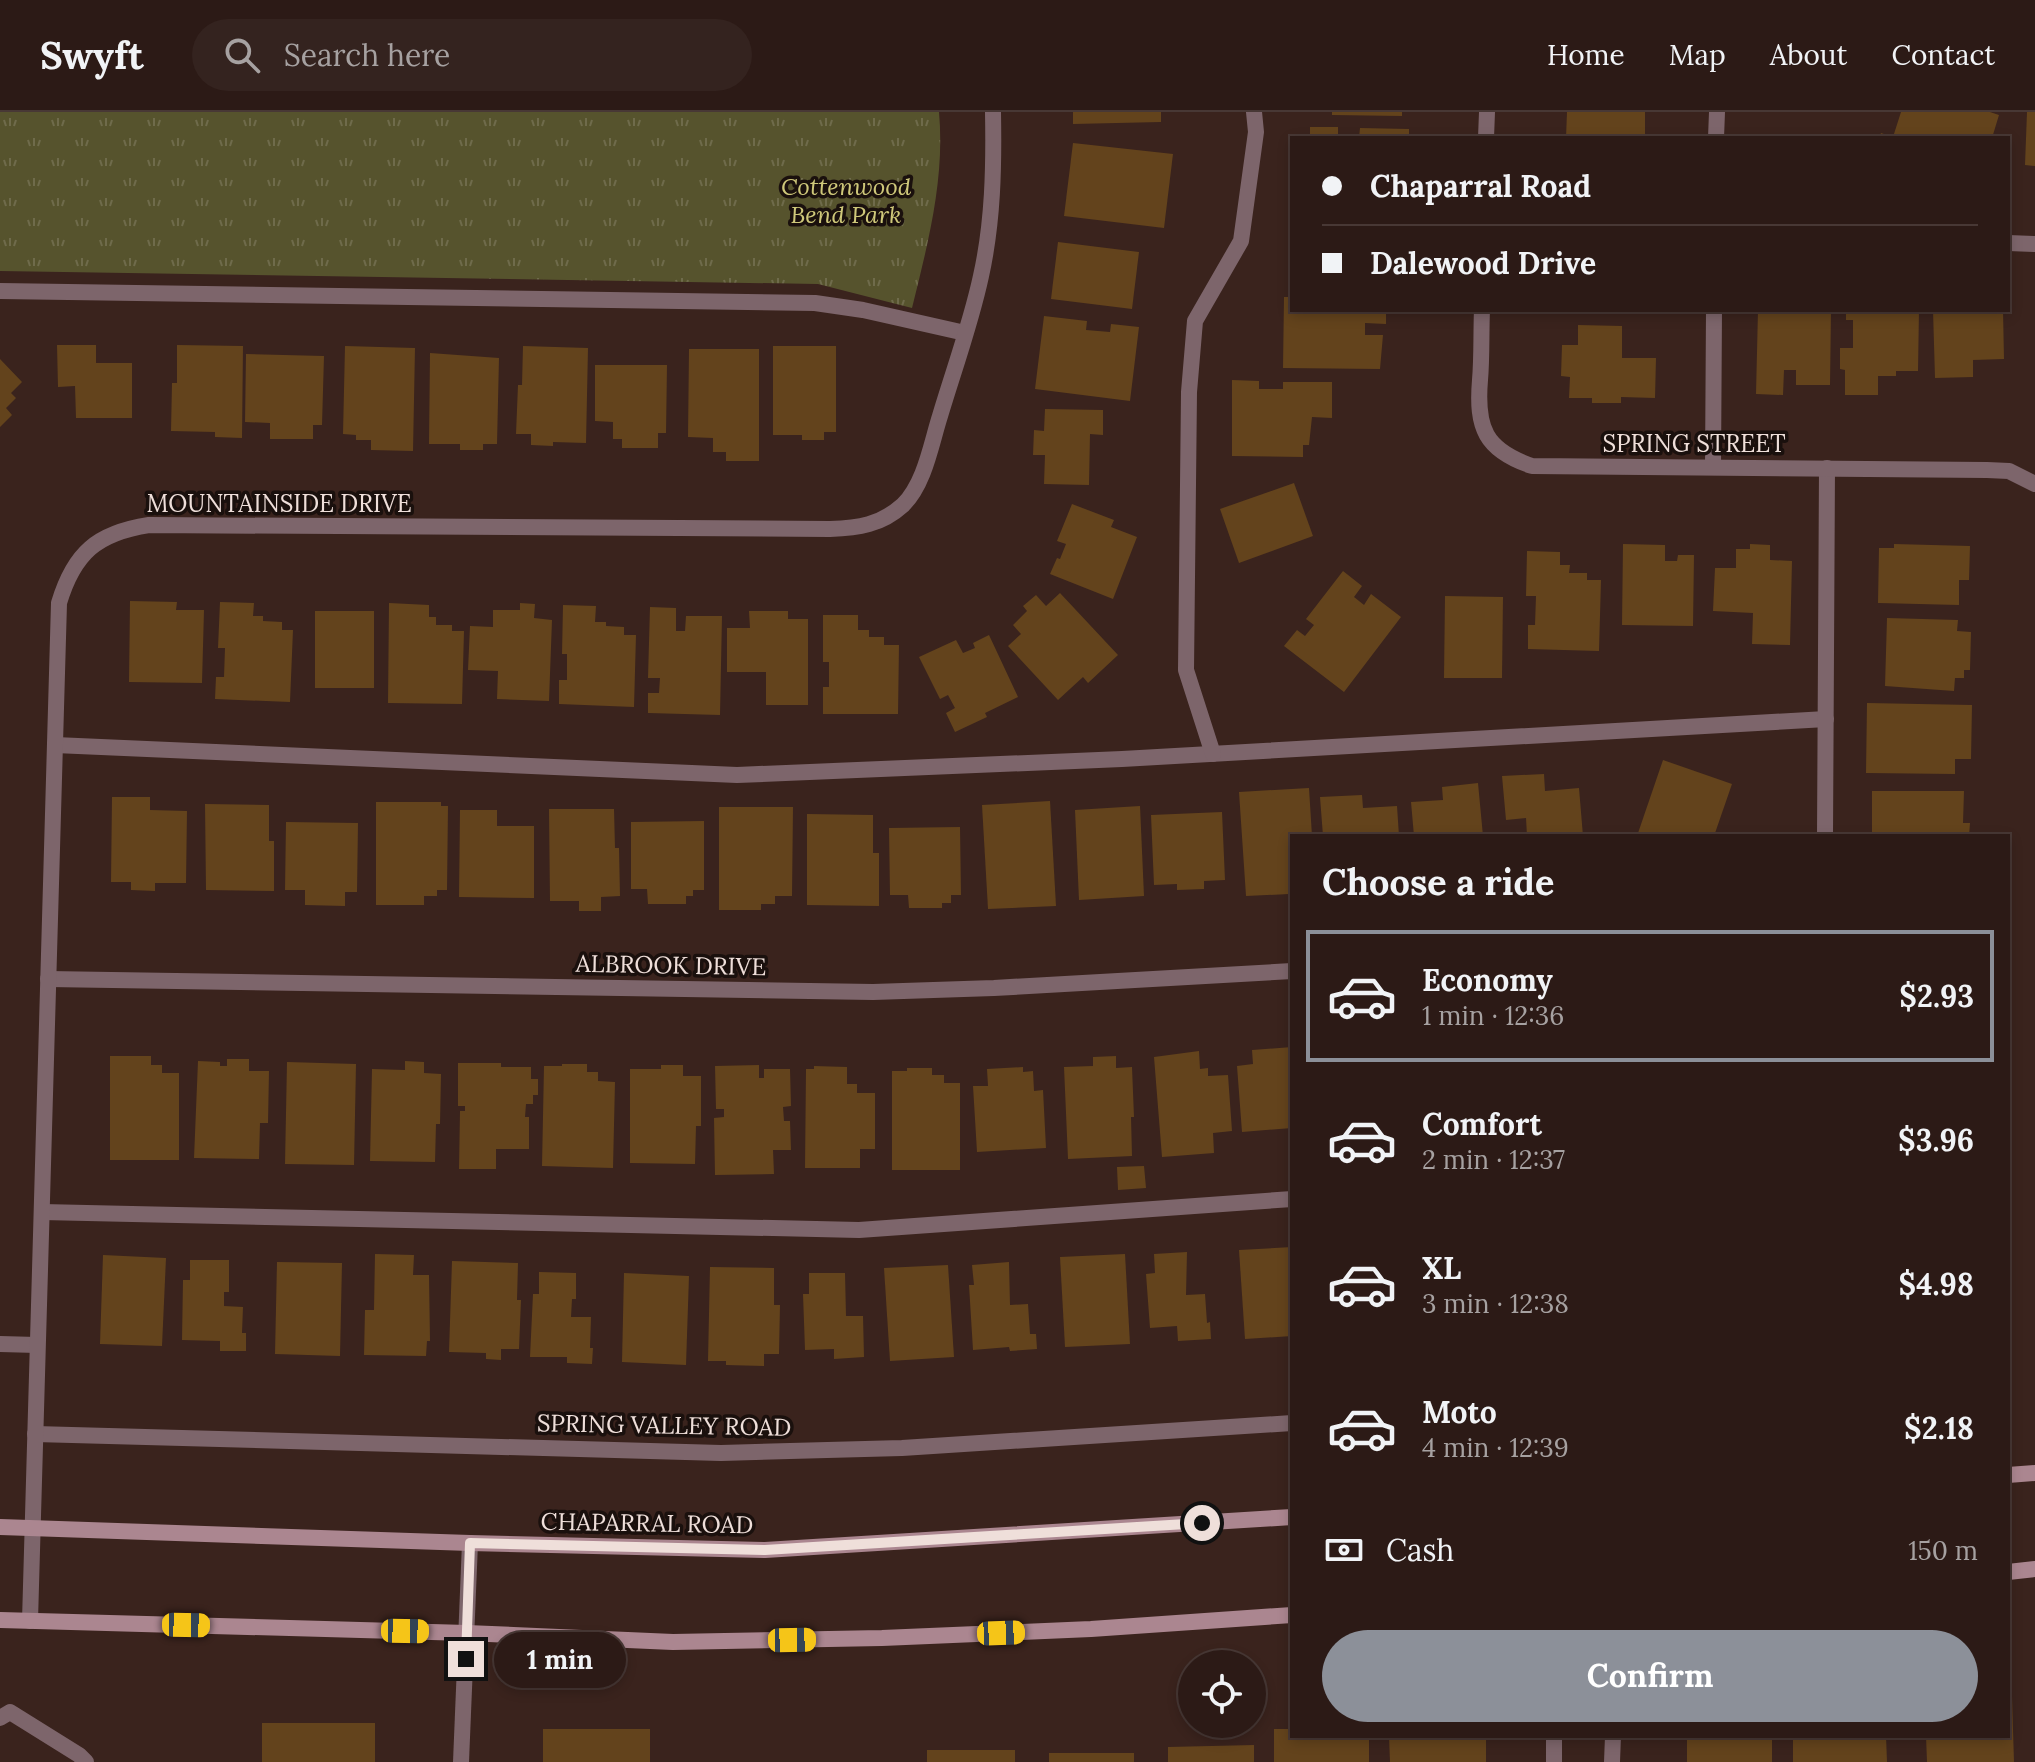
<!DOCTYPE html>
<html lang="en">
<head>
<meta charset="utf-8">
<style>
  body { margin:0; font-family:Lora,serif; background:#34231f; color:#f1f3f6; height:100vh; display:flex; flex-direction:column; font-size:30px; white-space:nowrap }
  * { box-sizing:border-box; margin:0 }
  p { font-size:26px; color:#a6a1a1 }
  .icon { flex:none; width:44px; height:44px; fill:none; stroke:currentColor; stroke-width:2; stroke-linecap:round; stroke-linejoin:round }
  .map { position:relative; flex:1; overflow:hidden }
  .drawer { position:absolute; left:1290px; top:722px; width:720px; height:904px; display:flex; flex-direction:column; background:#2c1a16; border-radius:0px; box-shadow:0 4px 12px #0003,0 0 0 2px #483835 }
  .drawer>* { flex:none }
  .guide { position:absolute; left:1290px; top:24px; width:720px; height:176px; border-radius:0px; box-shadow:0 4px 12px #0003,0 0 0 2px #483835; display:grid; align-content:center; height:176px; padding:0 32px; background:#2c1a16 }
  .tools { position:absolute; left:1178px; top:1538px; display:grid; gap:16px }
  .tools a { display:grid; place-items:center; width:88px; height:88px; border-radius:50%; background:#2c1a16; box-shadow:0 4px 12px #0003,0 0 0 2px #483835; font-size:40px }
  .end { position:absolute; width:36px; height:36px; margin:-18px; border:10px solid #efdfda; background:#111; box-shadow:0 0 0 4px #111 }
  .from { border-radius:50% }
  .bubble { position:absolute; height:56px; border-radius:28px; background:#2c1a16; box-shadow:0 4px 12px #0003,0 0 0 2px #483835; font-size:26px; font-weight:700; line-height:56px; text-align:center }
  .car { position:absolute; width:24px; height:48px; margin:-24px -12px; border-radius:10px; box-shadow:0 0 6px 2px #0007; background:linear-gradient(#f5c518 24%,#345 0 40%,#f5c518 0 76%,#345 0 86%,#f5c518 0) }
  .guide b { display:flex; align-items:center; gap:28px; height:76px; font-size:30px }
  .guide b+b { border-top:2px solid #483835 }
  .guide i { width:20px; height:20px; background:#f1f3f6 }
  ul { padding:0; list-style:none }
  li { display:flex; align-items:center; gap:24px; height:132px; margin:0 16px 12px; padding:0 16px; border:4px solid transparent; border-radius:0px }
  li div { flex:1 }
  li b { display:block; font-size:30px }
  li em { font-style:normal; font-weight:700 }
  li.current { border-color:#8c9099 }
  li>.icon { width:72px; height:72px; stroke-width:1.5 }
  h2 { padding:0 32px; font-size:36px; line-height:96px }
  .pay { display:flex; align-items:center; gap:20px; height:88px; padding:0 32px; font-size:30px }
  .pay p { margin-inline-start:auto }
  .cta { display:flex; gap:16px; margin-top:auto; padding:16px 32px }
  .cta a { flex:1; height:92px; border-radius:48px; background:#8c9099; color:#fff; font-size:32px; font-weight:700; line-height:92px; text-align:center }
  header { display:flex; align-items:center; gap:48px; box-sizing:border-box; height:112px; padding:0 40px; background:#2c1a16; border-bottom:2px solid #483835 }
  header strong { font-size:38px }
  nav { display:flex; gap:44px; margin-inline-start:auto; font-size:28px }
  .search { width:560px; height:72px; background:#34231f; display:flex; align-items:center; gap:20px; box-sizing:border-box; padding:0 28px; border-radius:44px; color:#a6a1a1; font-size:30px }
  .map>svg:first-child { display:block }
</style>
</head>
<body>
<header>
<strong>Swyft</strong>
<div class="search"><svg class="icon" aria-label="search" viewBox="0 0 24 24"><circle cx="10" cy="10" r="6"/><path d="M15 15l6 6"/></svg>Search here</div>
<nav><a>Home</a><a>Map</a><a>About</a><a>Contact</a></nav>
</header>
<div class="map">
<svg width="2035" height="1650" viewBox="0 0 2035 1650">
  <defs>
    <pattern id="grass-tufts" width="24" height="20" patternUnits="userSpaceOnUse" patternTransform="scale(2)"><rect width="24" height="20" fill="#56532d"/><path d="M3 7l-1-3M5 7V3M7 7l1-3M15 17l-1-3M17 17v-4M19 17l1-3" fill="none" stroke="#6f6b4b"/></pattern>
  </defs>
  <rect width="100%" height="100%" fill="#3a231d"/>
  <path fill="url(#grass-tufts)" d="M0 0H939C945 67 928 131 912 196L818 172 0 159Z"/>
  <g fill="#63431c">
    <path d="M1073 0H1161V10L1073 12Z"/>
    <path d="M1332 0H1402V4L1332 3Z"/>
    <path d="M1567 0H1645V26H1566Z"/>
    <path d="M1901 0H1990L1999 3 1992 26H1879L1881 21 1893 25Z"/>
    <path d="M2027 0H2035V54L2025 53Z"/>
    <rect x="1310" y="15" width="28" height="11"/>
    <path d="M1360 16 1409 17V26H1359Z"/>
    <path d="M1073 31 1173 42 1164 116 1064 104Z"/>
    <path d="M1058 130 1139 140 1132 197 1051 187Z"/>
    <path d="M1284 185H1292V198H1386V212L1365 211V223H1383L1380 257 1283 256Z"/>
    <path d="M1758 198H1831L1830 273H1796V258H1784L1783 283 1756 282Z"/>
    <path d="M1846 198H1919L1918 259H1896V264H1878V283H1845V258L1840 257V236H1853V208H1846Z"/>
    <path d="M1933 198H2003L2004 247 1973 248V265L1935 266Z"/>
    <path d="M1044 204 1087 209 1086 218 1110 220 1111 212 1139 215 1130 289 1035 277Z"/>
    <path d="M1578 213 1622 214V246H1656L1655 286 1621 285V291H1592V286H1569L1570 265 1561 264 1562 233H1578Z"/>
    <path d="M57 233H96V251H132V306H76L75 274 58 275Z"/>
    <path d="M177 233 243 234 242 326 215 325V320L171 319 172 271H177Z"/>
    <path d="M345 234 415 236 413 339 371 338V328H356V323L343 322Z"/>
    <path d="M523 234 588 236 586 331 553 330V334L531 333V322H516L518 273H522Z"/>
    <path d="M773 234H836V320H824V328H802V323H773Z"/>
    <path d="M689 237H759V349H726V340H713V326L688 325Z"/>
    <path d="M430 241 499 246 497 332H483V338H460V332H429Z"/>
    <path d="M246 242 324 244 322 313H313V327H270V311L245 310Z"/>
    <path d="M0 247 22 270 11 281 16 286 6 296 12 303 0 315Z"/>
    <path d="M595 253H667L666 321H658V336H622V327H613V310L595 309Z"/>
    <path d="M1232 268 1259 269V277H1283V270H1332V306L1312 305 1309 333H1303V345L1232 344Z"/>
    <path d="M1045 297 1103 298V323L1090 322 1089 373 1044 372 1045 343H1033L1034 318 1044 319Z"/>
    <path d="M1294 371 1313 424 1239 451 1220 397Z"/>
    <path d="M1072 392 1114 408 1111 415 1137 425 1113 487 1050 462 1057 446 1060 447 1066 432 1057 429Z"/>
    <path d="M1623 432 1665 433V449H1677L1678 443H1694L1693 514 1622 513Z"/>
    <path d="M1750 432 1770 433V448L1792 449 1790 533 1752 532 1753 501 1713 499 1715 456H1736V437H1750Z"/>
    <path d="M1894 432 1970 434 1969 468H1959V493L1878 491 1879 436H1894Z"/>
    <path d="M1527 439 1560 440V453H1570L1569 461H1587V468H1601L1599 539 1528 537V513H1535L1536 484H1526Z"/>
    <path d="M1343 459 1362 474 1354 485 1364 493 1371 482 1401 505 1344 580 1284 534 1297 518 1305 524 1314 513 1306 507Z"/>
    <path d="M1060 481 1118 543 1088 571 1083 565 1058 588 1008 534 1021 522 1013 513 1027 499 1023 494 1036 483 1046 494Z"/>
    <path d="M1445 484 1503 485 1502 566H1444Z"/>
    <path d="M130 489 177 490 176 498H204L202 571 129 570Z"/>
    <path d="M220 490 254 491 253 504H263V509L282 510V518H293L290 590 215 587 216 565H224L225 536H218Z"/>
    <path d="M389 491 429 493V505H436V513H452V519H464L462 592 388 591Z"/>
    <path d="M520 491 535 492 534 506 552 508 549 589 497 587 498 559 468 558 470 514 493 515V498H520Z"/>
    <path d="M563 493 596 494 595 510H606V514L624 515V523H636L634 595 559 592V568H567V542H562Z"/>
    <path d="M650 495 676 496V519H685L686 504H722L720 603 648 601V581H659L660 566H648Z"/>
    <rect x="315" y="499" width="59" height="77"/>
    <path d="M749 499H788V507H808V593H766V560H727V516H750Z"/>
    <path d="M823 503H858V518H869V525H884V533H899L898 602H823V575H829V550H823Z"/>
    <path d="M1887 506 1958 508 1957 519 1971 520 1970 558H1964V566H1955L1954 579 1885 574Z"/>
    <path d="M989 523 1018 585 985 601 987 605 955 620 946 601 955 596 948 583 940 587 919 545 956 528 963 541 975 536 973 531Z"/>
    <path d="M1867 591 1972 593 1971 647H1955V662L1866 661Z"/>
    <path d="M1663 648 1732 672 1714 724H1637Z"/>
    <path d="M1544 662 1545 679 1579 676 1583 724H1527L1526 706 1506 708 1502 664Z"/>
    <path d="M1478 671 1483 724H1414L1411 690 1443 688 1442 675Z"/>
    <path d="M1309 676 1312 724H1292V770H1288L1289 782 1246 784 1239 680Z"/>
    <path d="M1872 679H1964L1963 711H1970L1969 724H1872Z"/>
    <path d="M1362 683 1363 696 1397 694 1399 724H1323L1320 685Z"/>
    <path d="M112 685H150V698L187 699 186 771H155V779L131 778V770H111Z"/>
    <path d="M1050 689 1056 794 988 797 982 693Z"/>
    <path d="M376 690H441V694H448L447 778H437V784H424V793H376Z"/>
    <path d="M205 692 269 693V729H274V779L206 778Z"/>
    <path d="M1140 694 1144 784 1079 788 1075 698Z"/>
    <path d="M719 695H793L792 784H775V792H761V798H719Z"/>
    <path d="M549 697H614L615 736H619L620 784 601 785V799H579V789H550Z"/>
    <path d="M460 698H497V714H534V786L459 785Z"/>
    <path d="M1222 700 1225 768 1204 769V777L1177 778V772L1154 773 1151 703Z"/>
    <path d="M807 702 873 703V741H879V794L807 793Z"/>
    <path d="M704 709V778H693V784H686V792H648L647 777H631V710Z"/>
    <path d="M286 710 358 711 357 780H345V794L305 793V778H285Z"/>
    <path d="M960 715 961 783H951V791H942V796H909L908 783H890L889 716Z"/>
    <path d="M1292 935V1016L1242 1020 1237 954 1253 952 1252 938Z"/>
    <path d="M1199 939 1200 957 1208 956V964L1228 963 1232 1019 1213 1021 1214 1041 1162 1045 1154 945Z"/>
    <path d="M110 944H151V953H162V961H179V1048H110Z"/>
    <path d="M1116 944V956L1132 955 1134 1005H1131L1132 1044 1068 1047 1064 955 1093 954V945Z"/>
    <path d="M227 947H249V959H269L268 1011H260L259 1047 194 1046 198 949 220 950V954H227Z"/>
    <path d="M405 949 424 950V961L441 962 440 1012H436L435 1050 370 1049 372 957 405 958Z"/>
    <path d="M287 950 356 952 354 1053 285 1052Z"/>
    <path d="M458 951H501V955H531V967H538V983H533V992H526L525 1005H529V1037H496V1057H459L460 999H465V994H458Z"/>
    <path d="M562 952H587V960H598V969L615 970 613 1056 542 1054 544 954H562Z"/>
    <path d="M661 953H683V964H701V1014H696L695 1052 630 1051V957H661Z"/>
    <path d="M759 953V966H764V957H790L791 994 783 995 784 1009H790L791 1038H773L774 1062 715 1063 714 1006 724 1005V997H716L715 954Z"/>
    <path d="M814 954 847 955V972H857V981H875V1037H860V1056H805L806 957H814Z"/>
    <path d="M1023 955V960L1033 959 1034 979 1043 978 1046 1036 977 1040 973 974H988L987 957Z"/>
    <path d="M907 956H932V963H944V971H960V1058H892V959H907Z"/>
    <path d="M1144 1054 1146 1076 1118 1078 1117 1055Z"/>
    <path d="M1292 1135V1224L1245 1227 1239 1138Z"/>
    <path d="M1187 1140 1186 1183 1205 1182 1207 1211 1210 1210 1211 1227 1178 1229 1177 1214 1150 1216 1146 1162 1155 1161 1154 1142Z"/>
    <path d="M375 1142 414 1143 413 1163H429L430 1229H427L426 1244 364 1243 365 1198H374Z"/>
    <path d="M1125 1142 1130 1232 1065 1235 1060 1145Z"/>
    <path d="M103 1143 166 1146 162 1234 100 1232Z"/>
    <path d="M190 1148H229V1180H224V1194L243 1195 242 1221H246V1239H220V1229L182 1228 183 1168H190Z"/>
    <path d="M452 1149 518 1151 517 1188H521L519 1237H501V1248L486 1247V1241L449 1240Z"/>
    <path d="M277 1150 342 1151 340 1244 275 1242Z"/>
    <path d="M1009 1150 1010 1193 1028 1192 1030 1222H1036L1037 1237 1010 1239 1009 1235 973 1238 969 1173H974L972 1153Z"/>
    <path d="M948 1153 954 1245 890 1249 884 1156Z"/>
    <path d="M710 1155 774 1156V1193H780L779 1242H764V1254L726 1253V1249H708Z"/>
    <path d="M539 1160 576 1161V1187H572L571 1205H591L590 1236H593L592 1252 567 1251V1245H530L533 1182H539Z"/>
    <path d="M624 1161 689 1164 686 1253 622 1250Z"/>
    <path d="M809 1161H845L846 1204H863L864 1245 834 1247V1237L805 1238 803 1182H809Z"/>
    <path d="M2008 1584H2012L2014 1650H1927L1926 1624H2008Z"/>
    <rect x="262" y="1611" width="113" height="39"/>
    <rect x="543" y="1617" width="107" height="33"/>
    <path d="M1274 1617H1292V1624H1369V1650H1274Z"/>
    <path d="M1389 1624H1486V1650H1390Z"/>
    <rect x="1687" y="1624" width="85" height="26"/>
    <path d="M1793 1624H1886L1887 1650H1793Z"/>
    <path d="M1254 1633V1650H1168V1635Z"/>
    <rect x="927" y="1638" width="88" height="12"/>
    <rect x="1049" y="1641" width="85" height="9"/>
  </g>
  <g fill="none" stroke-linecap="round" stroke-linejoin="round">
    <g stroke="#7d656b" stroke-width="16">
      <path d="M1716 26 1717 0"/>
      <path d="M2008 131 2035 132"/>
      <path d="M0 179 815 191 863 198 965 221"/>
      <path d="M1713 355 1714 198"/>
      <path d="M55 633 737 663 1122 647 1826 607"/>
      <path d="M1213 642 1186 558 1189 280 1195 209 1241 129 1256 20 1254 0"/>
      <path d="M1825 724 1827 356"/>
      <path d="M42 1100 859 1118 1292 1087"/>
      <path d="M0 1232 37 1233"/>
      <path d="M0 1606 10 1600 79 1643 86 1650"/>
    </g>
    <g stroke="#7d656b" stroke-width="16">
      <path d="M1486 26 1487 0"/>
      <path d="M1482 198C1481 221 1482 245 1480 268 1476 316 1485 338 1532 354L1987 358 2009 359 2035 372"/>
      <path d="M48 867 873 880 994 876 1292 859"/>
      <path d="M35 1322 721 1341 902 1336 1292 1311"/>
      <path d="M30 1509 59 491C74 441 97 421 149 413L830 417C858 416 881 413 903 393 925 371 931 332 940 304 954 257 971 211 981 164 993 110 994 55 993 0"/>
      <path d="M461 1650 470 1431"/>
      <path d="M1554 1650V1624"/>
      <path d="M1612 1650 1613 1624"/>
    </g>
    <g stroke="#ab8690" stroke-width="16">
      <path d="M2008 1363 2035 1361"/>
      <path d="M0 1415 470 1431 765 1438 1292 1405"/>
      <path d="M2008 1460 2035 1457"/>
      <path d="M0 1508 467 1521 673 1530 882 1526 1091 1517 1292 1503"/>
    </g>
  </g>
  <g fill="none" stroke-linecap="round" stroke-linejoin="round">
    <path stroke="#efdfda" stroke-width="10" d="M466 1547 470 1431 765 1438 1202 1411"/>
  </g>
  <g text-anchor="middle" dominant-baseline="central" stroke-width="7" stroke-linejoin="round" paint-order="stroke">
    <g font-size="24" font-style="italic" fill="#cfc87a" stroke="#1a100d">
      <text x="846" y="74">Cottenwood<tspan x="846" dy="28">Bend Park</tspan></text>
    </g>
    <g font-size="24" fill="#efdfda" stroke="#1a100d">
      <text x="1694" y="331">SPRING STREET</text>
      <text x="279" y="391">MOUNTAINSIDE DRIVE</text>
      <text transform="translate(671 853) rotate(1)">ALBROOK DRIVE</text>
      <text transform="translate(664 1313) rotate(1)">SPRING VALLEY ROAD</text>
      <text transform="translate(647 1411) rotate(1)">CHAPARRAL ROAD</text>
    </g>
  </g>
</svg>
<div class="tools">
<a><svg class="icon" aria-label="locate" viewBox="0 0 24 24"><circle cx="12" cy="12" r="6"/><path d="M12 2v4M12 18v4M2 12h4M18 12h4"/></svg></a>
</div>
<i class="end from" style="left:1202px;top:1411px"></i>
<i class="end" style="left:466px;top:1547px"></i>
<div class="bubble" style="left:494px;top:1520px;width:132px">1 min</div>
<i class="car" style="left:186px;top:1513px;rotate:91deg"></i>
<i class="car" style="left:405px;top:1519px;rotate:91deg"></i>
<i class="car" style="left:1001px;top:1521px;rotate:88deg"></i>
<i class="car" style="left:792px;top:1528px;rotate:89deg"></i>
<div class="guide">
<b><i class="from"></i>Chaparral Road</b>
<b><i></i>Dalewood Drive</b>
</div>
<section class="drawer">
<h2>Choose a ride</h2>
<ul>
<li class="current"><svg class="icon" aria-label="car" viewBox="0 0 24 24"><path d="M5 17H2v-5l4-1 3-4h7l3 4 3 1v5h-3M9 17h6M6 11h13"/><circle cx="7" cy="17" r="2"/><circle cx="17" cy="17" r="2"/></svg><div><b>Economy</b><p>1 min · 12:36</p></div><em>$2.93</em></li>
<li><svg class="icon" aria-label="car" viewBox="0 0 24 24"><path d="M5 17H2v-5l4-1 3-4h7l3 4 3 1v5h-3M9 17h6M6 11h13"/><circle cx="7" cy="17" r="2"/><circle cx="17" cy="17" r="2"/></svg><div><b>Comfort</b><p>2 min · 12:37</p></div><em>$3.96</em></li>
<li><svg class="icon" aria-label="car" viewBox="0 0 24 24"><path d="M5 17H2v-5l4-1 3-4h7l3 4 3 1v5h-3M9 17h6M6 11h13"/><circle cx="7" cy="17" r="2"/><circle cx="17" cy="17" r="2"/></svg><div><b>XL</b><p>3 min · 12:38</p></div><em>$4.98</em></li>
<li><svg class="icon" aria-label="car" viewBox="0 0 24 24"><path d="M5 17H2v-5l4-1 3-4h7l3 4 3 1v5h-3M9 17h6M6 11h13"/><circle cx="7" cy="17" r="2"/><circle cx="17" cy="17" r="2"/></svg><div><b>Moto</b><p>4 min · 12:39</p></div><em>$2.18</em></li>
</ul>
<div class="pay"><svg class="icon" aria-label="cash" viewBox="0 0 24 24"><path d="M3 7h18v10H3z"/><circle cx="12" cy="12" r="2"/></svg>Cash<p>150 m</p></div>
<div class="cta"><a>Confirm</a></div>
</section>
</div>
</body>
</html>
